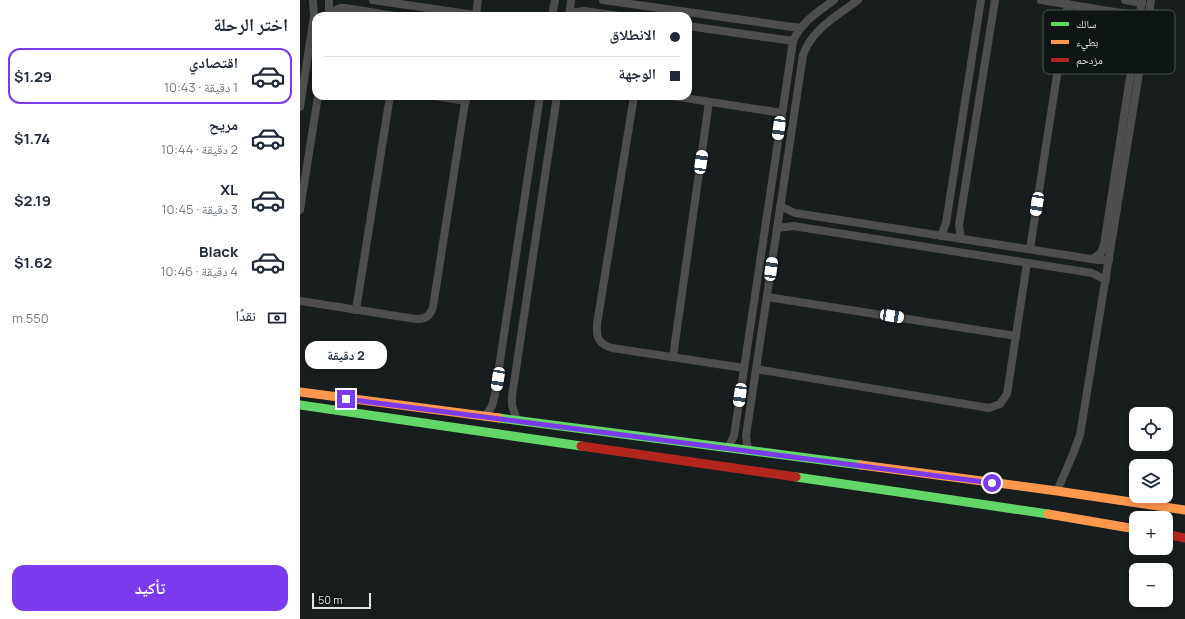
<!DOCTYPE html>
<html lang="ar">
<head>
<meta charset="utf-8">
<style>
  body { margin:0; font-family:Manrope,"Noto Naskh Arabic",sans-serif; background:#f6f6f7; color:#1f2937; direction:rtl; height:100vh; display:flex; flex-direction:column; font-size:15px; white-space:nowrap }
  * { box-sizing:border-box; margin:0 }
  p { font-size:13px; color:#747a83 }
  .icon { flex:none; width:22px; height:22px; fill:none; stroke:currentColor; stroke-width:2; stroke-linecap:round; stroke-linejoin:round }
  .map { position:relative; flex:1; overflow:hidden; direction:ltr }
  .side { display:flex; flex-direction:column; background:#fff; width:300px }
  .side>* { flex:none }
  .banner { position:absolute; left:12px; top:12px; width:380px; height:88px; border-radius:12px; box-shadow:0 2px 6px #0003; direction:rtl; display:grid; align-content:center; height:88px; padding:0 12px; background:#fff }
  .controls { position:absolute; left:829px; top:407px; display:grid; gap:8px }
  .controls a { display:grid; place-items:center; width:44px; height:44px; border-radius:8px; background:#fff; box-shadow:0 2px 6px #0003; font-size:20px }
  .scale { position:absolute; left:12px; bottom:10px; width:59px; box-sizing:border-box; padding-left:4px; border:2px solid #e0e5e5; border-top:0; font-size:11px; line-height:14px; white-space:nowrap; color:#e0e5e5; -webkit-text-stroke:3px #0d1515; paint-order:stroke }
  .end { position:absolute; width:18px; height:18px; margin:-9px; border:5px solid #7c3aed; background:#fff; box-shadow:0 0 0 2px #fff }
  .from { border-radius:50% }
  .bubble { position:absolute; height:28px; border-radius:12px; background:#fff; box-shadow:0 2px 6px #0003; font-size:13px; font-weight:700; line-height:28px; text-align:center; direction:rtl }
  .car { position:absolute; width:12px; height:24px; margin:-12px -6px; border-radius:5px; box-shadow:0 0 3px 1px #0007; background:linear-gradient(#fff 24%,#345 0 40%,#fff 0 76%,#345 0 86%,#fff 0) }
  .banner b { display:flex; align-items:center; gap:14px; height:38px; font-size:15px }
  .banner b+b { border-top:1px solid #e0e1e3 }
  .banner i { width:10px; height:10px; background:#1f2937 }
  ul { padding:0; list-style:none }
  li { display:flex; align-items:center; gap:12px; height:56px; margin:0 8px 6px; padding:0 4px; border:2px solid transparent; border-radius:12px }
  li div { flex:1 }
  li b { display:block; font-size:15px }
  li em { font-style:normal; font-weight:700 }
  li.on { border-color:#7c3aed }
  li>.icon { width:36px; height:36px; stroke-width:1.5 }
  h2 { padding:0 12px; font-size:18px; line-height:48px }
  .pay { display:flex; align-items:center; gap:10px; height:44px; padding:0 12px; font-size:15px }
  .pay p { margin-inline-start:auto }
  .button { display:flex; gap:8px; margin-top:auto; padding:8px 12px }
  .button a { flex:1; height:46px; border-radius:12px; background:#7c3aed; color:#fff; font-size:16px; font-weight:700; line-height:46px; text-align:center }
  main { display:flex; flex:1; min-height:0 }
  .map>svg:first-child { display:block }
</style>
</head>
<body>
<main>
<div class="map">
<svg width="885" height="619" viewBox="0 0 885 619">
  <rect width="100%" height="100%" fill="#181d1d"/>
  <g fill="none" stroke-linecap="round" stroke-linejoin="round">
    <g stroke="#4f4e4f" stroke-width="8">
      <path d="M29 0V16"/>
      <path d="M73 0 182 16"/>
      <path d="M303 0 500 28"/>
      <path d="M741 0 840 16"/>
      <path d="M825 0 842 3"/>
      <path d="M30 13 40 8H45L95 16"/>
      <path d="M269 13 284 11 320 16"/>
      <path d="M176 15 178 0"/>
      <path d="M252 16 255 0"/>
      <path d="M269 16 271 0"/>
      <path d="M388 26 493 41"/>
      <path d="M135 96 166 101"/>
      <path d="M334 96 297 324C296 338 299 344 312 348L444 368"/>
      <path d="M372 96 482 113"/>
      <path d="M0 107 14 16 13 0"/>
      <path d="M480 206 495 213 798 260H809"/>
      <path d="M0 210 18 96"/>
      <path d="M477 228 493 226 792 273 806 280"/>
      <path d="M641 236 646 223 681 0"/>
      <path d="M661 239 659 225 695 0"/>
      <path d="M730 249 768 4"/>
      <path d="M792 259 801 253 804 245 842 0"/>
      <path d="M467 297 716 336"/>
      <path d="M0 301 116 319C126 319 130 316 133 307L166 96"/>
      <path d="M56 310 90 96"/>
      <path d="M373 357 409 102"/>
      <path d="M456 369 689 408 700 404 707 394 727 263"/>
      <path d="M185 417 192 406 195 394 240 96"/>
      <path d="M217 421 212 405V396L257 96"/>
      <path d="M428 448 434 436 493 41C501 22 518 12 534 0"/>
      <path d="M448 451 446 436 503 55C512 29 537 16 558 0"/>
      <path d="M757 491 773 454 780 435 851 0"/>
    </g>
    <g stroke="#63d668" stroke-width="9">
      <path d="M0 405 281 446"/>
      <path d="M199 418 561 465"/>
      <path d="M496 477 748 514"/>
    </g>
    <g stroke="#ff974d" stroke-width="9">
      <path d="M0 392 199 418"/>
      <path d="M561 465 757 491 885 510"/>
      <path d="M748 514 836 529"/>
    </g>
    <g stroke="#b3261e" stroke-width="9">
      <path d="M281 446 496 477"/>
      <path d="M866 534 885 538"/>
    </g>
  </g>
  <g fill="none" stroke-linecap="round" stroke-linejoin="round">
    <path stroke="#7c3aed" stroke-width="5" d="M46 399 692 483"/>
  </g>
  <rect x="743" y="10" width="132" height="64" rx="6" fill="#0d1515" stroke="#4c5353" stroke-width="1"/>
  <rect x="751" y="22" width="18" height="4" fill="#63d668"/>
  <rect x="751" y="40" width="18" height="4" fill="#ff974d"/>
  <rect x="751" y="58" width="18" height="4" fill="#b3261e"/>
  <g font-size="11" fill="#e0e5e5">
    <text x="776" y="28">سالك</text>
    <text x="776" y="46">بطيء</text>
    <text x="776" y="64">مزدحم</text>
  </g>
</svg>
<div class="controls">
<a><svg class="icon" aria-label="locate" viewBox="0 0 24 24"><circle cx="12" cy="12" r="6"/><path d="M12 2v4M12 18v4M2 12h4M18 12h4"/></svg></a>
<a><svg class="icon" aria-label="layers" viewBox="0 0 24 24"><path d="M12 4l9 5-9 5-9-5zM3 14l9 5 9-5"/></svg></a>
<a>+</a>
<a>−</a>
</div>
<div class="scale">50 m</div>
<i class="end from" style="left:692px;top:483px"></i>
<i class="end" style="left:46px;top:399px"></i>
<div class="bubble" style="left:5px;top:341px;width:82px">2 دقيقة</div>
<i class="car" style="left:479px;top:128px;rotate:188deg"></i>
<i class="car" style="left:401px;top:162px;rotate:8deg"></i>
<i class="car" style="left:737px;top:204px;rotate:189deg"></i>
<i class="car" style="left:471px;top:269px;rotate:8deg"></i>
<i class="car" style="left:592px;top:316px;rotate:99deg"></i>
<i class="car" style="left:198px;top:379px;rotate:189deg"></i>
<i class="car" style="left:440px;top:395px;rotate:188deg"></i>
<div class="banner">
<b><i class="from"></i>الانطلاق</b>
<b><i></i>الوجهة</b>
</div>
</div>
<section class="side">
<h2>اختر الرحلة</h2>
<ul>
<li class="on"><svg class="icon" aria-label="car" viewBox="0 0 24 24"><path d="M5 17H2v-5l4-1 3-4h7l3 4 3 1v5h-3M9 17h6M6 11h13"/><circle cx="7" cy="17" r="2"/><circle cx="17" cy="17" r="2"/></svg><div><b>اقتصادي</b><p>1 دقيقة · 10:43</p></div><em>$1.29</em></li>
<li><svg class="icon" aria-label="car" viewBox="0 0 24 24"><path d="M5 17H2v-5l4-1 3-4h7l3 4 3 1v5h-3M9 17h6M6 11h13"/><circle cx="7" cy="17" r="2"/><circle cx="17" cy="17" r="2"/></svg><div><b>مريح</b><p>2 دقيقة · 10:44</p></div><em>$1.74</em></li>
<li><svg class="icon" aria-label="car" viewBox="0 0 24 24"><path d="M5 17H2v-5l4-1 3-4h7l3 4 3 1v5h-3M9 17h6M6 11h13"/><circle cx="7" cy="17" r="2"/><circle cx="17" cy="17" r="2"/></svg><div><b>XL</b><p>3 دقيقة · 10:45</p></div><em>$2.19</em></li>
<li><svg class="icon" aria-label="car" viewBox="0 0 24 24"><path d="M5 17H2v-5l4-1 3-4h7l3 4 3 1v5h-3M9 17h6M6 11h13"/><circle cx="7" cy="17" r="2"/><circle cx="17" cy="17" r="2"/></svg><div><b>Black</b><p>4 دقيقة · 10:46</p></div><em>$1.62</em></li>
</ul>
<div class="pay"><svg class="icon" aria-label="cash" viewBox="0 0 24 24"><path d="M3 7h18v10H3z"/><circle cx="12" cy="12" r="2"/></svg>نقدًا<p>550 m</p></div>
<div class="button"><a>تأكيد</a></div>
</section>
</main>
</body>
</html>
